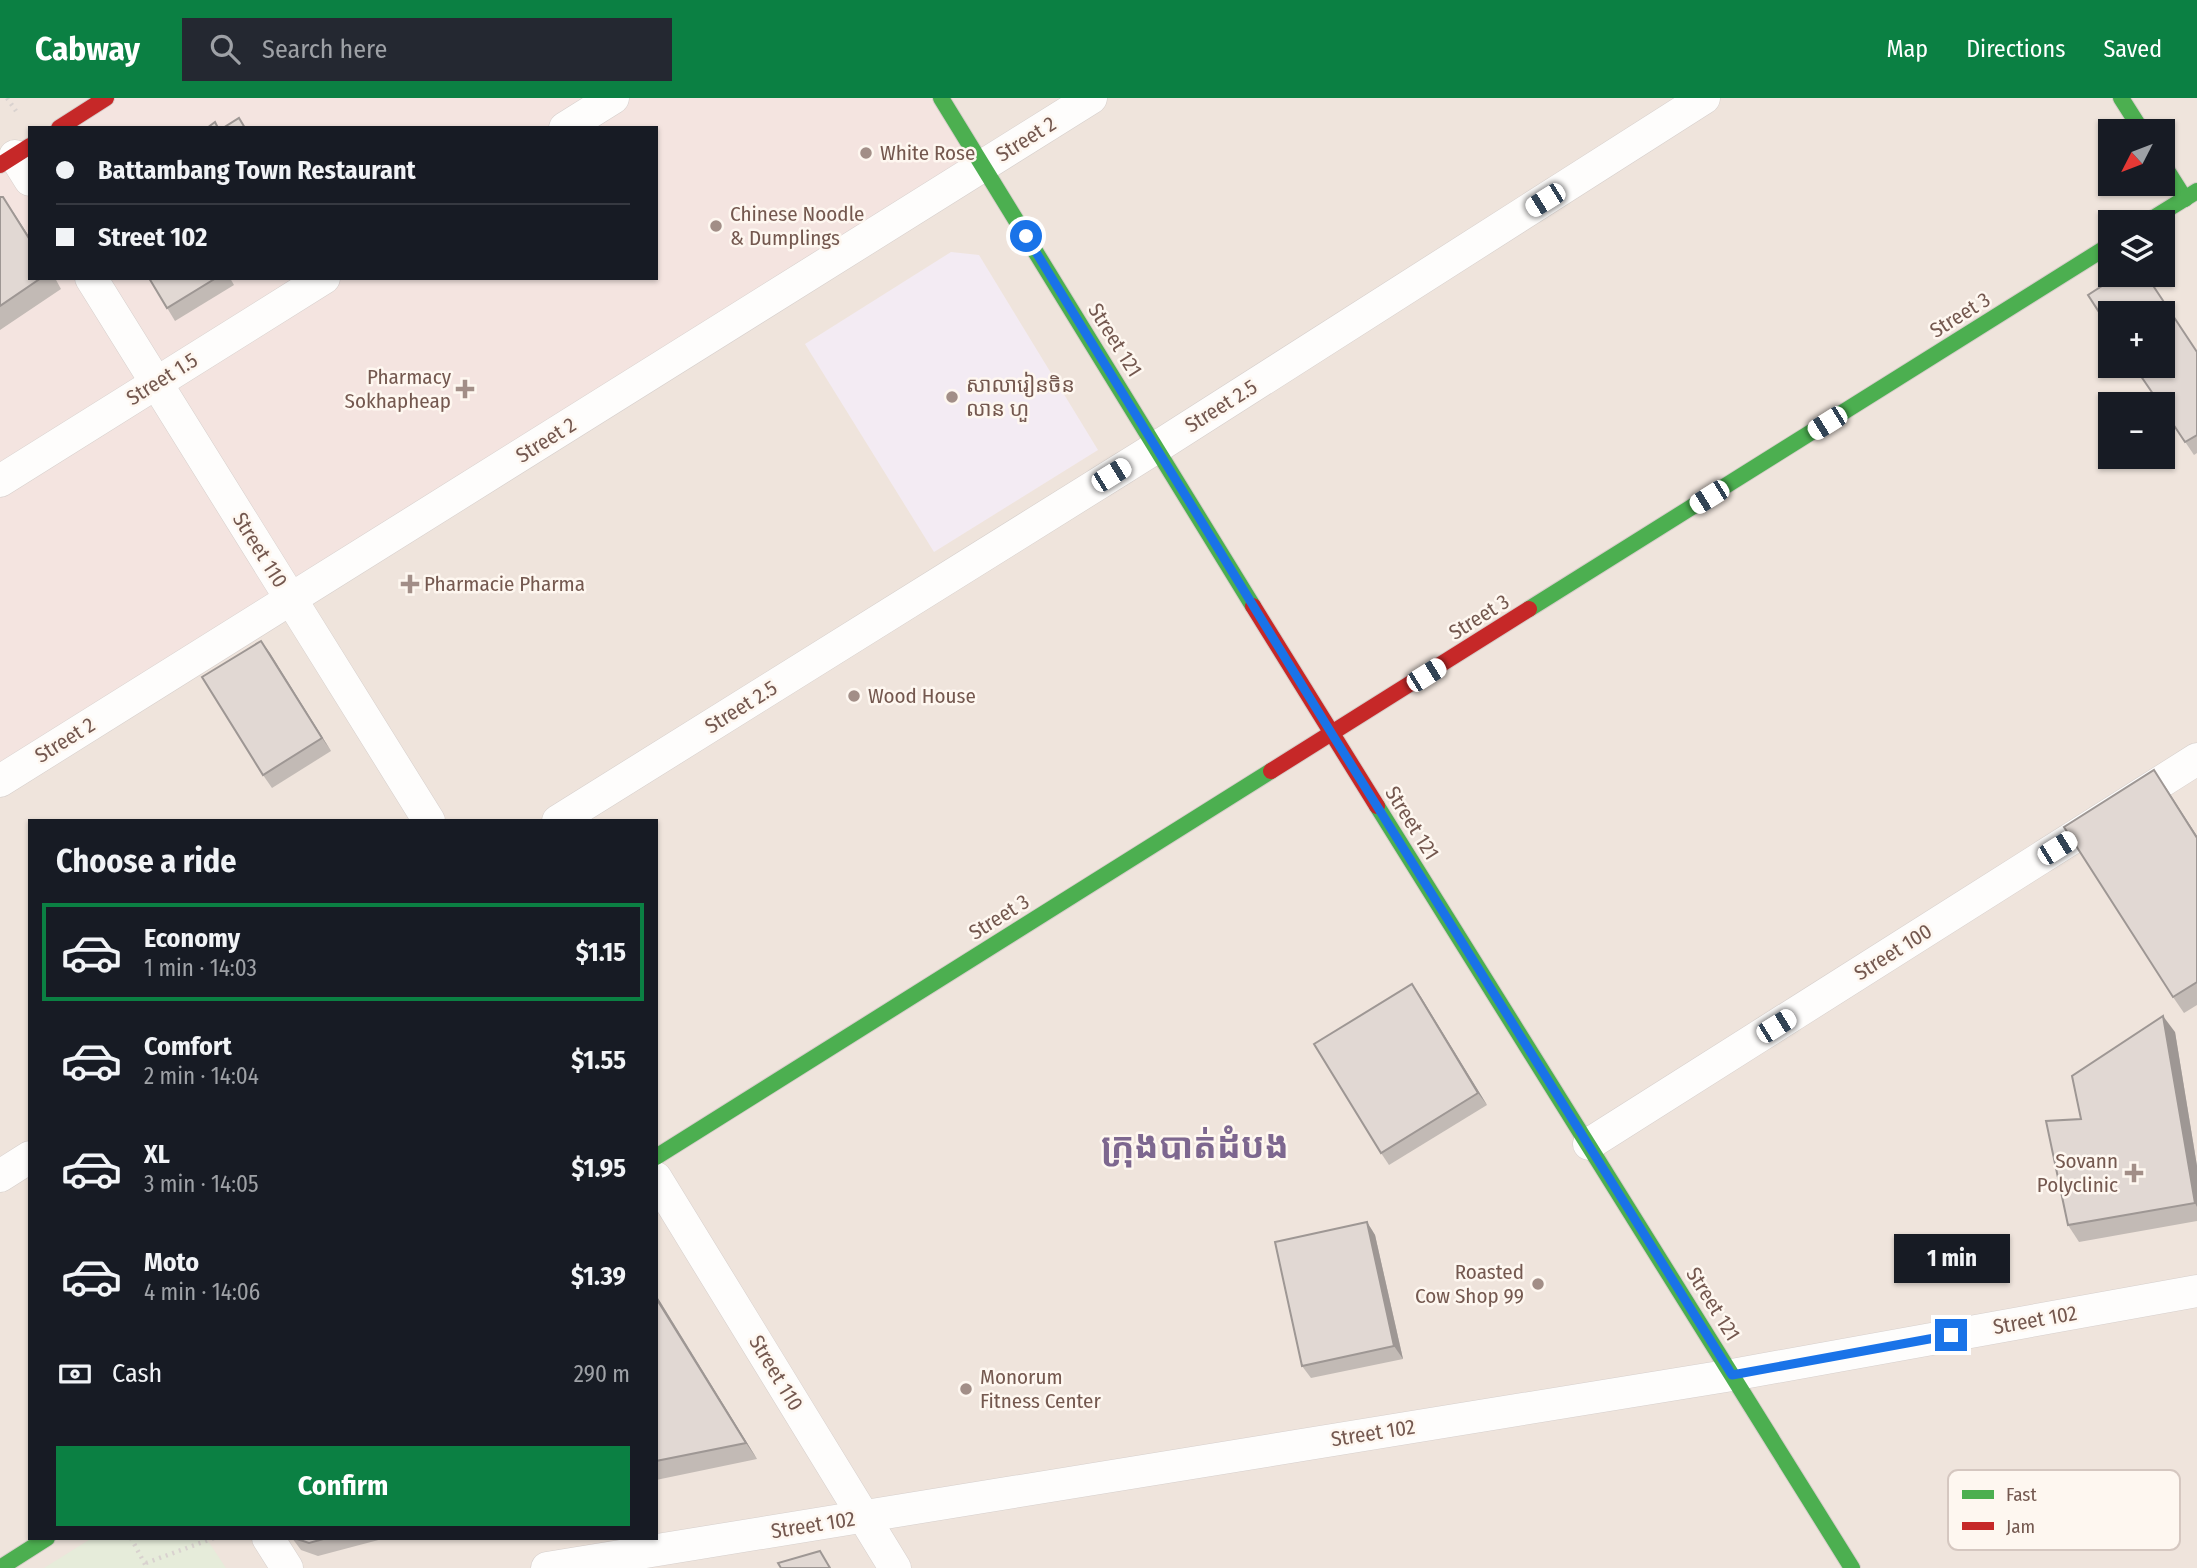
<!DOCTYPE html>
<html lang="en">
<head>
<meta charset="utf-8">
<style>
  body { margin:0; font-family:"Fira Sans Condensed","Noto Sans Khmer",sans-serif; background:#242831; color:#f1f3f6; height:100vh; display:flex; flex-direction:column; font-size:26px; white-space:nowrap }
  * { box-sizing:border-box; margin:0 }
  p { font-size:23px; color:#9ea1a6 }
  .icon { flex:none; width:38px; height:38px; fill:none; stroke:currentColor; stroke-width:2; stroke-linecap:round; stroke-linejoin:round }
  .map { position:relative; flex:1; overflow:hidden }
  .panel { position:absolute; left:28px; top:721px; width:630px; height:721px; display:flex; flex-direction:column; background:#171b24; border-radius:0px; box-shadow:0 2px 5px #0004 }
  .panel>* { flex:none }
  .guide { position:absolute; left:28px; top:28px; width:630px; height:154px; border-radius:0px; box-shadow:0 2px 5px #0004; display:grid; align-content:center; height:154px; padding:0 28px; background:#171b24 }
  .needle { width:46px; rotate:228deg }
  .buttons { position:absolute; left:2098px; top:21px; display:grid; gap:14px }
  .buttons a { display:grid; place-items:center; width:77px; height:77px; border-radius:0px; background:#171b24; box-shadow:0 2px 5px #0004; font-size:35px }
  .end { position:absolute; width:32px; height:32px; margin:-16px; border:9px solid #1a73e8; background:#fff; box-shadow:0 0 0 4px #fff }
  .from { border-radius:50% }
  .bubble { position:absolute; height:49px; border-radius:0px; background:#171b24; box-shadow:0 2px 5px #0004; font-size:23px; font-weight:700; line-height:49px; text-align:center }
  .car { position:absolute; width:21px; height:42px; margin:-21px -10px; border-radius:9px; box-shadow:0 0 5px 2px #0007; background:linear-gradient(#fff 24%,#345 0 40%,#fff 0 76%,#345 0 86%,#fff 0) }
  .guide b { display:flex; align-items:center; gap:24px; height:66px; font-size:26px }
  .guide b+b { border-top:2px solid #363941 }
  .guide i { width:18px; height:18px; background:#f1f3f6 }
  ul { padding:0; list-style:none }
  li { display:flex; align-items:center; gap:21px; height:98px; margin:0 14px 10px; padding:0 14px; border:4px solid transparent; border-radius:0px }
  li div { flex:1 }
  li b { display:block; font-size:26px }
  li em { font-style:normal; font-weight:700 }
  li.current { border-color:#0b8043 }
  li>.icon { width:63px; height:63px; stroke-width:1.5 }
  h2 { padding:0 28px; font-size:32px; line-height:84px }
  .pay { display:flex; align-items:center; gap:18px; height:77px; padding:0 28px; font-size:26px }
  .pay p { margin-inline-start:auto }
  .cta { display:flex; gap:14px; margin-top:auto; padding:14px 28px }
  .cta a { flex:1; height:80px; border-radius:0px; background:#0b8043; color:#fff; font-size:28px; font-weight:700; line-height:80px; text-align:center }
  header { display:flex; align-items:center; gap:42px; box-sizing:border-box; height:98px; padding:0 35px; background:#0b8043; color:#fff }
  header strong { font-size:33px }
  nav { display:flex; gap:38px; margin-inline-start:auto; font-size:24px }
  .search { width:490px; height:63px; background:#242831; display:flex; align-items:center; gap:18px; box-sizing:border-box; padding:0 24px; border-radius:0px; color:#9ea1a6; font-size:26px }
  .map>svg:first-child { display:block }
</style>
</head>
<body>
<header>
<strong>Cabway</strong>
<div class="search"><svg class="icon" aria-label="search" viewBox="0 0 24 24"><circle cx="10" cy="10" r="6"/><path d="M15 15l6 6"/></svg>Search here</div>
<nav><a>Map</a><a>Directions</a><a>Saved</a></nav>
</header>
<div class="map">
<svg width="2197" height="1470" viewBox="0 0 2197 1470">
  <rect width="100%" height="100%" fill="#f7f2ee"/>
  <path fill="#efe4dc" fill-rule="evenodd" d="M0 0H2197V1470H0ZM30 30H656V180H30ZM2110 33H2163V86H2110ZM2110 124H2163V177H2110ZM2110 215H2163V268H2110ZM2110 306H2163V359H2110ZM30 723H656V1440H30Z"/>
  <path fill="#f4e4e0" d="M106 0H941L983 68 0 684V67L30 48V180H656V30H59Z"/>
  <path fill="#f3ebf3" d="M951 154 979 157 1098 352 934 454 805 246Z"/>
  <path fill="#e6ecda" d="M92 1440H206L226 1470H44Z"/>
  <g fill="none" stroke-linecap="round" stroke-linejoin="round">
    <g stroke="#d6cfcc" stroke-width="33">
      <g id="street">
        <path d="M565 30 613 0"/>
        <path d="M15 58 30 82"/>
        <path d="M91 180 429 723"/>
        <path d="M0 383 324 180"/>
        <path d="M0 683 1091 0"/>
        <path d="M558 723 1157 349 1704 0"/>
        <path d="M1589 1046 2197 661"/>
        <path d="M0 1078 30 1059"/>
        <path d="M656 1080 895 1470"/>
        <path d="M268 1440 287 1470"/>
        <path d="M547 1470 1732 1277 2197 1193"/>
      </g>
    </g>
    <g stroke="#d7ceca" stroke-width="18">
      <g id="fast">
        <path d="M941 0 1253 508"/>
        <path d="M2121 0 2142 33"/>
        <path d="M2163 66 2185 101"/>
        <path d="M2147 124 2197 93"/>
        <path d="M1529 511 2110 147"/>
        <path d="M1377 708 1852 1470"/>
        <path d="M656 1059 1271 673"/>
        <path d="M0 1470 47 1440"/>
      </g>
    </g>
    <g stroke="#d7ceca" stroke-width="18">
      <g id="jam">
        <path d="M59 30 106 0"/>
        <path d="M0 67 30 48"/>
        <path d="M1253 508 1377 708"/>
        <path d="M1271 673 1529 511"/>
      </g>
    </g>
    <g stroke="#d9d2cf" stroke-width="4.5" stroke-dasharray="2 5" stroke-linecap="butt">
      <path d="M7 0 16 13"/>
      <path d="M131 1440 147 1470"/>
      <path d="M146 1465 214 1440"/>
    </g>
    <use href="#street" stroke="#fefdfc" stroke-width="32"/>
    <use href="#fast" stroke="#4caf50" stroke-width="16"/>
    <use href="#jam" stroke="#c62828" stroke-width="16"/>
  </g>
  <g fill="#c2bab5">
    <path d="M0 99 14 115 30 140V180H55L61 191 0 232Z"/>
    <path d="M149 180H230L234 187 175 223Z"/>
    <path d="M2197 253V355L2194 357 2163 311Z"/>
    <path d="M261 543 331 653 272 690 263 677Z"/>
    <path d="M2165 688 2197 738V907L2184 915 2173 899Z"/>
    <path d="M1412 886 1487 1007 1389 1067 1381 1055Z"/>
    <path d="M2175 934 2197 1068V1123L2079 1144 2068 1127 2081 1021Z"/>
    <path d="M1367 1124 1375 1137 1403 1261 1311 1280 1302 1268Z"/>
    <path d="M656 1197 757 1361 656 1382Z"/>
    <path d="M292 1440H386L318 1458 301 1452Z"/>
  </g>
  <g fill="#9e9794">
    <path d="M3 99 30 140V142Z"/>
    <path d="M261 543 270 555 331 653 322 640Z"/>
    <path d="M2154 672 2197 738V740Z"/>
    <path d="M1412 886 1421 899 1487 1007 1478 995Z"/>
    <path d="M2163 918 2175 934 2197 1068V1109L2195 1105Z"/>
    <path d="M1367 1124 1375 1137 1403 1261 1394 1248Z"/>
    <path d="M656 1197 757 1361 746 1345 656 1200Z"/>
  </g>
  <g fill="#e1d8d3" stroke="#9e9794" stroke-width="2">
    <path d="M239 20 245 30H223Z"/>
    <path d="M215 24 218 30H207Z"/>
    <path d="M0 99H3L30 142V180H41L0 208Z"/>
    <path d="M2119 177H2146L2197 254V337L2185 344 2163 311V306H2160L2134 268H2163V215H2110V231L2088 197Z"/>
    <path d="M149 180H216L167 210Z"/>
    <path d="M261 543 322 640 263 677 202 579Z"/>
    <path d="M2154 672 2197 740V884L2173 899 2064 729Z"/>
    <path d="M1412 886 1478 995 1381 1055 1314 946Z"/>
    <path d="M2163 918 2195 1105 2068 1127 2046 1023 2081 1021 2072 978Z"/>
    <path d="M1367 1124 1394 1248 1302 1268 1275 1144Z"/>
    <path d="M656 1200 746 1345 656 1363Z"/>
    <path d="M294 1440H327L309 1445Z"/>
    <path d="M820 1453 830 1470H781L778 1465Z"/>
  </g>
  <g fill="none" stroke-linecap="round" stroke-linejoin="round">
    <path stroke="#1a73e8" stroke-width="9" d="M1026 138 1332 636 1732 1277 1951 1237"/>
  </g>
  <g fill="#a28e87" stroke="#fef7f0" stroke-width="2.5">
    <circle cx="866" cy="55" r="7"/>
    <circle cx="716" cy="128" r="7"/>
    <path d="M461.5 280.5h7v7h7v7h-7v7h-7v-7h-7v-7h7z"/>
    <circle cx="952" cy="299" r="7"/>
    <path d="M406.5 475.5h7v7h7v7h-7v7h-7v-7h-7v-7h7z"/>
    <circle cx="854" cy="598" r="7"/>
    <path d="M2130.5 1064.5h7v7h7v7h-7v7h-7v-7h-7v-7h7z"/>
    <circle cx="1538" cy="1186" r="7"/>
    <circle cx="966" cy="1291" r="7"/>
  </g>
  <g text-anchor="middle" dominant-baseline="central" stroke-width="5" stroke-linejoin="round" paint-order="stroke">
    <g font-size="21" fill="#74584f" stroke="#fef7f0">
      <text transform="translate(1026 41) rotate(-32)">Street 2</text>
      <text transform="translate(1960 217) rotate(-32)">Street 3</text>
      <text transform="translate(1115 242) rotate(58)">Street 121</text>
      <text transform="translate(162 281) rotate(-32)">Street 1.5</text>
      <text transform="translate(1221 308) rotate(-32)">Street 2.5</text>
      <text transform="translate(546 342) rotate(-32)">Street 2</text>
      <text transform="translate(260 452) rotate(58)">Street 110</text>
      <text transform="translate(1479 519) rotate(-32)">Street 3</text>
      <text transform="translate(741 609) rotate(-32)">Street 2.5</text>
      <text transform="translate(65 642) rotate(-32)">Street 2</text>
      <text transform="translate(1412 725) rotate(58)">Street 121</text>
      <text transform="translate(999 819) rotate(-32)">Street 3</text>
      <text transform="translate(1893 854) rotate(-32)">Street 100</text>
      <text transform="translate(1713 1206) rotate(58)">Street 121</text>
      <text transform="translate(2035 1222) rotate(-10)">Street 102</text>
      <text transform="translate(776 1275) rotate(59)">Street 110</text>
      <text transform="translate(1373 1335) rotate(-9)">Street 102</text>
      <text transform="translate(813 1427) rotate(-9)">Street 102</text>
    </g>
    <g font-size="21" fill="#74584f" stroke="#fef7f0" text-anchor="start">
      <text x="880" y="55">White Rose</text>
      <text x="730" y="116">Chinese Noodle<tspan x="730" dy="24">&amp; Dumplings</tspan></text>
      <text x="451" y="279" text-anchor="end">Pharmacy<tspan x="451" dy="24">Sokhapheap</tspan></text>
      <text x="966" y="287">សាលារៀនចិន<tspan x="966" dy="24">លាន ហួ</tspan></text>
      <text x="424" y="486">Pharmacie Pharma</text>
      <text x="868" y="598">Wood House</text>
      <text x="2118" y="1063" text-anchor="end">Sovann<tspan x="2118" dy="24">Polyclinic</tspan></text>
      <text x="1524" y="1174" text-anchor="end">Roasted<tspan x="1524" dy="24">Cow Shop 99</tspan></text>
      <text x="980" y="1279">Monorum<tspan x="980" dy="24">Fitness Center</tspan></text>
    </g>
    <g font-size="35" font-weight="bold" fill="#7d678f" stroke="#fef7f0">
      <text x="1195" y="1048">ក្រុងបាត់ដំបង</text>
    </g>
  </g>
  <rect x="1948" y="1372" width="232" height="80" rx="10" fill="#fef7f0" stroke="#d5c7c0" stroke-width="2"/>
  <rect x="1962" y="1392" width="32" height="9" fill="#4caf50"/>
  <rect x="1962" y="1424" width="32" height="8" fill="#c62828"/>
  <g font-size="19" fill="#74584f">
    <text x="2006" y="1403">Fast</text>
    <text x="2006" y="1435">Jam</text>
  </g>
</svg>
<div class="buttons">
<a><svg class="needle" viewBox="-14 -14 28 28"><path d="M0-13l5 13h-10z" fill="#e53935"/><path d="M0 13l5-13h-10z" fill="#9ea1a6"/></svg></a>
<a><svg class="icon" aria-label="layers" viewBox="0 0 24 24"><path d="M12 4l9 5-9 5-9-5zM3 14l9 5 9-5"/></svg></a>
<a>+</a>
<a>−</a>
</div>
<i class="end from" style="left:1026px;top:138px"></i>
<i class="end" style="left:1951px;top:1237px"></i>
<div class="bubble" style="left:1894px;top:1136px;width:116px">1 min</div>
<i class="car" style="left:1545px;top:102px;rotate:238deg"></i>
<i class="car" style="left:1827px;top:325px;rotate:238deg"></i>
<i class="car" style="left:1111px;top:377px;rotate:58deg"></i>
<i class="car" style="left:1709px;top:399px;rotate:238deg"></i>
<i class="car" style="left:1426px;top:577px;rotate:58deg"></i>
<i class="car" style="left:2057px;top:750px;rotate:58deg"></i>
<i class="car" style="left:1776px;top:928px;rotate:58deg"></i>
<div class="guide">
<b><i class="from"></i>Battambang Town Restaurant</b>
<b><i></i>Street 102</b>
</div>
<section class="panel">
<h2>Choose a ride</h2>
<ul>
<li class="current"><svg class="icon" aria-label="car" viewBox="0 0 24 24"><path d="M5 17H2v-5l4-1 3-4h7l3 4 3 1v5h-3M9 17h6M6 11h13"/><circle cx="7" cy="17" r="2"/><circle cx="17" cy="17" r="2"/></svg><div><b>Economy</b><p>1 min · 14:03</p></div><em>$1.15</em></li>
<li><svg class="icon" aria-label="car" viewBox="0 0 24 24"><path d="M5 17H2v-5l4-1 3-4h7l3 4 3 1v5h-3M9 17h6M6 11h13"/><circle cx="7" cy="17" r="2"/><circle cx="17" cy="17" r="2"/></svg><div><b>Comfort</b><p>2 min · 14:04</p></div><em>$1.55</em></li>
<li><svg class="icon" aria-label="car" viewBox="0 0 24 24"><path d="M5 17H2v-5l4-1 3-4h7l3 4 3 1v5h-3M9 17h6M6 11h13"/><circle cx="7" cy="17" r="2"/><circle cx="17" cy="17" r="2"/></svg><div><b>XL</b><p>3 min · 14:05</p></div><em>$1.95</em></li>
<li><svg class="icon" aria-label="car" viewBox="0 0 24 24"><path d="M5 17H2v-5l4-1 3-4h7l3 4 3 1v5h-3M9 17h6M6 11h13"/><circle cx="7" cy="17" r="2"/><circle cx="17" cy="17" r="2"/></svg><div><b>Moto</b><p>4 min · 14:06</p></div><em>$1.39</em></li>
</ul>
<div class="pay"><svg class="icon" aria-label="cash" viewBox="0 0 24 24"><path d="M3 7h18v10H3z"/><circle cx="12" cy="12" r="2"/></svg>Cash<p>290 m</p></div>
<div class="cta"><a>Confirm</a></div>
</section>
</div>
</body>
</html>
